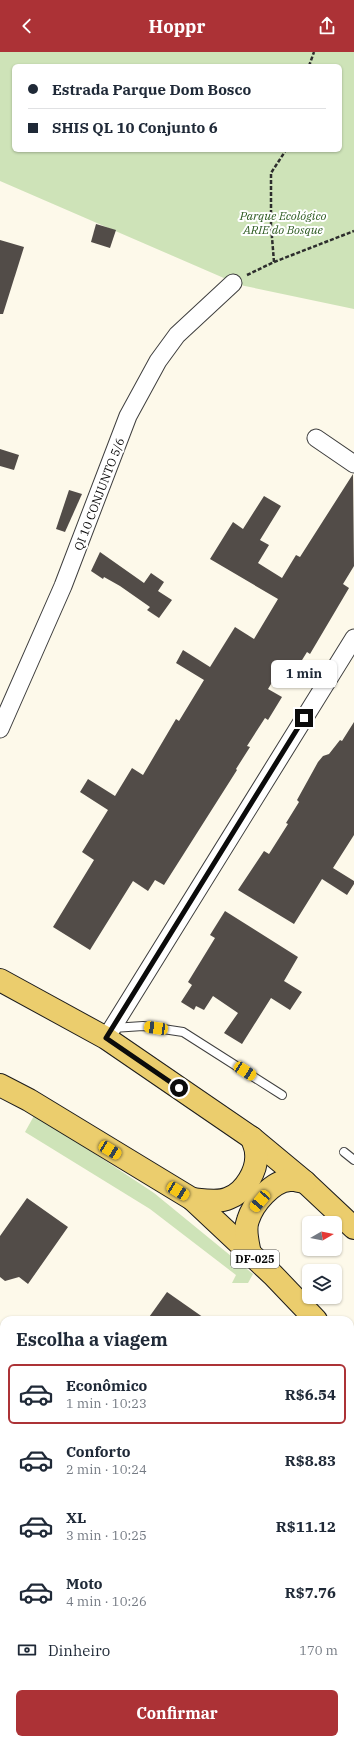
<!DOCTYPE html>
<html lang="pt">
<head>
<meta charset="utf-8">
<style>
  body { margin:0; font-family:"IBM Plex Serif",serif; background:#f2f2f3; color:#1f2937; height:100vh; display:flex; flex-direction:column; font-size:15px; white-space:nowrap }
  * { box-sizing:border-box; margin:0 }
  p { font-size:13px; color:#747a83 }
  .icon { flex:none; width:22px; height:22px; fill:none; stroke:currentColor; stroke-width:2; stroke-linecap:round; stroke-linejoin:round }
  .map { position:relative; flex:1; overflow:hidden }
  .details { position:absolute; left:0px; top:1264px; width:354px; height:428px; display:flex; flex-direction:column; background:#fff; border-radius:12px 12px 0 0; box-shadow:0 1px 3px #0004 }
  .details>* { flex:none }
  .guide { position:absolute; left:12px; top:12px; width:330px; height:88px; border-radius:6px; box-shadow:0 1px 3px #0004; display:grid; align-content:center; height:88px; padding:0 16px; background:#fff }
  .needle { width:26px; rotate:81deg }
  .buttons { position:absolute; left:302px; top:1164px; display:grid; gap:8px }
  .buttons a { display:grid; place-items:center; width:40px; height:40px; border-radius:6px; background:#fff; box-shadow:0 1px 3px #0004; font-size:20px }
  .end { position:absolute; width:18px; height:18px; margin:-9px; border:5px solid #0b0b0b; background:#fff; box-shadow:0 0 0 2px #fff }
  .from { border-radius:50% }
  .bubble { position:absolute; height:28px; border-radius:6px; background:#fff; box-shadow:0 1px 3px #0004; font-size:13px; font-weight:800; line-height:28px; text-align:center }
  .car { position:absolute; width:12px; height:24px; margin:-12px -6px; border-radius:5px; box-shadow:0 0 3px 1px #0007; background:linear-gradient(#f5c518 24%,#345 0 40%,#f5c518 0 76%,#345 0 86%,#f5c518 0) }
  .guide b { display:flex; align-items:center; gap:14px; height:38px; font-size:15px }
  .guide b+b { border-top:1px solid #e0e1e3 }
  .guide i { width:10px; height:10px; background:#1f2937 }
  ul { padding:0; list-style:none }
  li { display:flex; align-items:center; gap:12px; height:60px; margin:0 8px 6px; padding:0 8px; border:2px solid transparent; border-radius:6px }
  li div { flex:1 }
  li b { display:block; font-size:15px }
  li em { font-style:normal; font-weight:800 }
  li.current { border-color:#ac3236 }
  li>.icon { width:36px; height:36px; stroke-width:1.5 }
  h2 { padding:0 16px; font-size:18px; line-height:48px }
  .pay { display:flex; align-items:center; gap:10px; height:44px; padding:0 16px; font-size:15px }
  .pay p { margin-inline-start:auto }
  .button { display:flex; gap:8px; margin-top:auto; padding:8px 16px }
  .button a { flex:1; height:46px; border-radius:6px; background:#ac3236; color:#fff; font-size:16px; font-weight:800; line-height:46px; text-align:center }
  header { display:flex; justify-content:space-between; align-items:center; height:52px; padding:0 16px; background:#ac3236; color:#fff; font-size:18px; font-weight:800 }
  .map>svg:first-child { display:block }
</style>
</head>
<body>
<header><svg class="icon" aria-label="back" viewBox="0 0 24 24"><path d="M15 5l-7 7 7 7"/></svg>Hoppr<svg class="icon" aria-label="share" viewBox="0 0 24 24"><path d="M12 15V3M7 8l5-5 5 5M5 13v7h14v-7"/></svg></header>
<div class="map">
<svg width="354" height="1692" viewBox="0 0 354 1692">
  <rect width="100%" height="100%" fill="#fdf9ea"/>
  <g fill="#cee3b8" fill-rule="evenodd">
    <path d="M0 0H354V257L240 233 0 129ZM14 14H340V98H14Z"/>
    <path d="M35 1062 154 1141 253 1222 248 1231H232L236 1223 150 1157 25 1080Z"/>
  </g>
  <g fill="#524c48">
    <path d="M96 172 116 178 110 196 91 190Z"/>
    <path d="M0 188 24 195 3 262H0Z"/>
    <path d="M0 397 19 403 14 418 0 414Z"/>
    <path d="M353 422 354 514 343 532 349 536 310 602 307 600 294 621 282 614 268 637 282 645 268 668 265 666 247 694 250 695 236 717 237 718 164 833 155 828 148 839 133 829 90 898 53 875 94 808 82 800 108 758 80 740 88 727 115 744 132 716 143 723 176 667 179 669 204 628 176 611 183 598 210 615 235 575 254 587 278 547 210 507 233 470 243 477 264 444 281 454 260 488 269 493 258 511 282 526 296 503 300 505Z"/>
    <path d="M69 438 82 442 65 480 56 477Z"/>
    <path d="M100 500 144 531 151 521 164 530 158 539 172 548 159 566 147 558 150 555 120 534 104 525 103 527 91 519Z"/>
    <path d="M354 670V783L333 816 354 829V832L347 843 322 827 294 872 238 838 264 799 269 802 288 772 286 771 299 750 297 748 318 710 323 704 329 702 340 688 342 689Z"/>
    <path d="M225 859 298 905 284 929 302 940 290 958 271 946 242 992 224 981 238 961 213 944 204 958 196 954 194 958 181 950 192 933 188 930 215 886 210 883Z"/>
    <path d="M27 1146 68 1175 28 1232 19 1225 5 1229 0 1225V1184Z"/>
    <path d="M167 1240 207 1268H147Z"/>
  </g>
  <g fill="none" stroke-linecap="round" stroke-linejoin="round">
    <g stroke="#3e3e3e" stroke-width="10">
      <g id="lane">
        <path d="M113 976 143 974 183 980 282 1043"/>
        <path d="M344 1100 354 1108"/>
      </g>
    </g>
    <g stroke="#3e3e3e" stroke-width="19">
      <g id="street">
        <path d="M316 386 354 412"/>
        <path d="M0 677 63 534 128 364 158 309 177 283 233 231"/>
        <path d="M106 986 354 586"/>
        <path d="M245 1688V1692"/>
      </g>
    </g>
    <g stroke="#1c1c1c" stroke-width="24">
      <g id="primary">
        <path d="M0 928 106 986 252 1086 305 1130 354 1176"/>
        <path d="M0 1033 29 1048 192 1147 273 1223 316 1268"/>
        <path d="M192 1147C203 1148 219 1151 229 1146 245 1140 258 1118 256 1101 256 1096 253 1090 252 1086"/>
        <path d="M250 1202C248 1191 244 1178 248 1168 253 1152 272 1129 290 1128 294 1127 300 1130 305 1130"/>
        <path d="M350 1303 354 1307"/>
      </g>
    </g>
    <g stroke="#2d2d2d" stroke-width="2.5" stroke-dasharray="4 2" stroke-linecap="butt">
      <path d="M309 14 314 0"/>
      <path d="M274 210 271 173V121L286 98"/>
      <path d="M247 223 274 210 354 179"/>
    </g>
    <use href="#lane" stroke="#fff" stroke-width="8"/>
    <use href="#street" stroke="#fff" stroke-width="17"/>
    <use href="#primary" stroke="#ebcd6d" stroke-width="22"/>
  </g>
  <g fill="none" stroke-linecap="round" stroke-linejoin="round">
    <path stroke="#0b0b0b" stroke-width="5" d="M179 1036 106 986 304 666"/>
  </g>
  <g text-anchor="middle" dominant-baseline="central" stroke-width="4" stroke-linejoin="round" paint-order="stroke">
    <rect fill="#fff" stroke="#545454" stroke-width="1" x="231" y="1198" width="48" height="18" rx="3"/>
    <g font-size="11" font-weight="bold" fill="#0b0b0b">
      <text x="255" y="1207">DF-025</text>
    </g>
    <g font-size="12" font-style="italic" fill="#2e5b22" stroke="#fff">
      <text x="283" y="163">Parque Ecológico<tspan x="283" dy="14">ARIE do Bosque</tspan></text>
    </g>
    <g font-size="12" fill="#0b0b0b" stroke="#fff">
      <text transform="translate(99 442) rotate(-69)">QI 10 CONJUNTO 5/6</text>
    </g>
  </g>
</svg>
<div class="buttons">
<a><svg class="needle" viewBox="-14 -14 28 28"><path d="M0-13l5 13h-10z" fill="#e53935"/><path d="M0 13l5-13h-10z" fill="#747a83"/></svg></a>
<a><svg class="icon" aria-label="layers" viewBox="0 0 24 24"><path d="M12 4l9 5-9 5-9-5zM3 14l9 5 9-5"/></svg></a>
</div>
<i class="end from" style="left:179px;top:1036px"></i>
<i class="end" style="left:304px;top:666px"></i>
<div class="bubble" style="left:271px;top:608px;width:66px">1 min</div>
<i class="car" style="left:156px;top:976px;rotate:278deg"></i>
<i class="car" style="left:245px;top:1019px;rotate:123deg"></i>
<i class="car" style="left:110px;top:1098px;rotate:121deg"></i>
<i class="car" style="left:178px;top:1139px;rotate:121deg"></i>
<i class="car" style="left:260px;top:1149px;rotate:220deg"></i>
<div class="guide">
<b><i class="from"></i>Estrada Parque Dom Bosco</b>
<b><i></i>SHIS QL 10 Conjunto 6</b>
</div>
<section class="details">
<h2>Escolha a viagem</h2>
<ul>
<li class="current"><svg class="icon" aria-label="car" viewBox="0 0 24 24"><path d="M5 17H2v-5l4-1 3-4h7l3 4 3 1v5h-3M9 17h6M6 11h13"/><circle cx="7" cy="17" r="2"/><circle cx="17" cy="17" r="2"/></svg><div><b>Econômico</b><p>1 min · 10:23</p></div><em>R$6.54</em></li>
<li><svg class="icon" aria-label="car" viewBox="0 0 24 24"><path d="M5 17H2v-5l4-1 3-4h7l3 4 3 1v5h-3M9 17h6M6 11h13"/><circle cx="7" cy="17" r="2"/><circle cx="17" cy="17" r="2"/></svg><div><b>Conforto</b><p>2 min · 10:24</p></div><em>R$8.83</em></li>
<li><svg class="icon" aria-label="car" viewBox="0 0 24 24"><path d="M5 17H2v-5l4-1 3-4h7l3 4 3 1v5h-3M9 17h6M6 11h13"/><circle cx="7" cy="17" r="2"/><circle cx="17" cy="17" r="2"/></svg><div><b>XL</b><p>3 min · 10:25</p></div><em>R$11.12</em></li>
<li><svg class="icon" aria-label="car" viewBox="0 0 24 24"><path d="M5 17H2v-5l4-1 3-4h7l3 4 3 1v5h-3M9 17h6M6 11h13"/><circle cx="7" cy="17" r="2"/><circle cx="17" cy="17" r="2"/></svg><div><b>Moto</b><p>4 min · 10:26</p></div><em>R$7.76</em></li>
</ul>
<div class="pay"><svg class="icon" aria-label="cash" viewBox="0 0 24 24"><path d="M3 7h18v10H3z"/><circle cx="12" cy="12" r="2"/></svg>Dinheiro<p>170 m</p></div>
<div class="button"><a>Confirmar</a></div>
</section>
</div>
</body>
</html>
